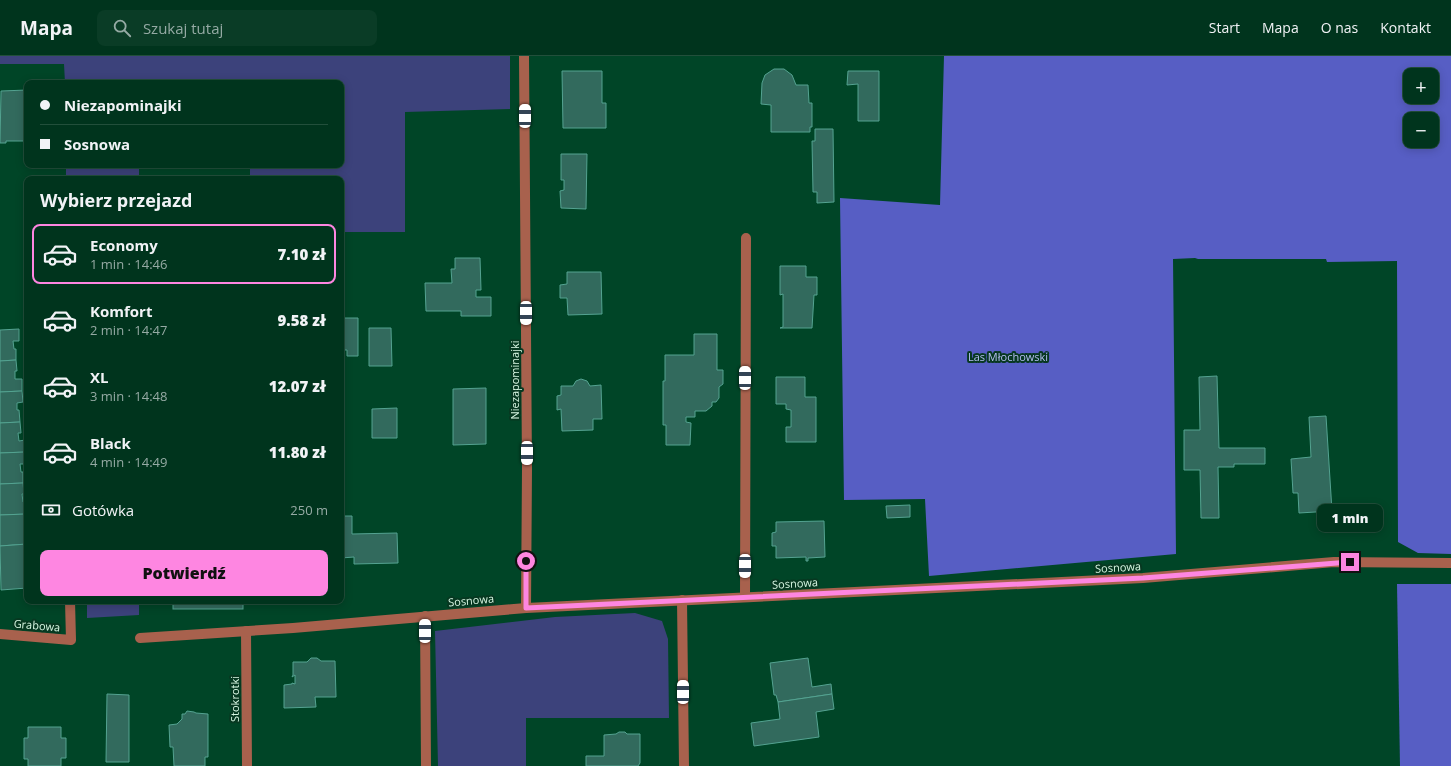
<!DOCTYPE html>
<html lang="pl">
<head>
<meta charset="utf-8">
<style>
  body { margin:0; font-family:"Open Sans",sans-serif; background:#0a3c26; color:#f1f3f6; height:100vh; display:flex; flex-direction:column; font-size:15px; white-space:nowrap }
  * { box-sizing:border-box; margin:0 }
  p { font-size:13px; color:#95aaa4 }
  .icon { flex:none; width:22px; height:22px; fill:none; stroke:currentColor; stroke-width:2; stroke-linecap:round; stroke-linejoin:round }
  .map { position:relative; flex:1; overflow:hidden }
  .side { position:absolute; left:24px; top:120px; width:320px; height:428px; display:flex; flex-direction:column; background:#00341d; border-radius:8px; box-shadow:0 2px 10px #0003,0 0 0 1px #224f3b }
  .side>* { flex:none }
  .guide { position:absolute; left:24px; top:24px; width:320px; height:88px; border-radius:8px; box-shadow:0 2px 10px #0003,0 0 0 1px #224f3b; display:grid; align-content:center; height:88px; padding:0 16px; background:#00341d }
  .tools { position:absolute; left:1403px; top:12px; display:grid; gap:8px }
  .tools a { display:grid; place-items:center; width:36px; height:36px; border-radius:8px; background:#00341d; box-shadow:0 2px 10px #0003,0 0 0 1px #224f3b; font-size:20px }
  .end { position:absolute; width:18px; height:18px; margin:-9px; border:5px solid #fe86e1; background:#111; box-shadow:0 0 0 2px #111 }
  .from { border-radius:50% }
  .bubble { position:absolute; height:28px; border-radius:8px; background:#00341d; box-shadow:0 2px 10px #0003,0 0 0 1px #224f3b; font-size:13px; font-weight:800; line-height:28px; text-align:center }
  .car { position:absolute; width:12px; height:24px; margin:-12px -6px; border-radius:5px; box-shadow:0 0 3px 1px #0007; background:linear-gradient(#fff 24%,#345 0 40%,#fff 0 76%,#345 0 86%,#fff 0) }
  .guide b { display:flex; align-items:center; gap:14px; height:38px; font-size:15px }
  .guide b+b { border-top:1px solid #224f3b }
  .guide i { width:10px; height:10px; background:#f1f3f6 }
  ul { padding:0; list-style:none }
  li { display:flex; align-items:center; gap:12px; height:60px; margin:0 8px 6px; padding:0 8px; border:2px solid transparent; border-radius:8px }
  li div { flex:1 }
  li b { display:block; font-size:15px }
  li em { font-style:normal; font-weight:800 }
  li.current { border-color:#fe86e1 }
  li>.icon { width:36px; height:36px; stroke-width:1.5 }
  h2 { padding:0 16px; font-size:18px; line-height:48px }
  .pay { display:flex; align-items:center; gap:10px; height:44px; padding:0 16px; font-size:15px }
  .pay p { margin-inline-start:auto }
  .primary-button { display:flex; gap:8px; margin-top:auto; padding:8px 16px }
  .primary-button a { flex:1; height:46px; border-radius:8px; background:#fe86e1; color:#111; font-size:16px; font-weight:800; line-height:46px; text-align:center }
  header { display:flex; align-items:center; gap:24px; box-sizing:border-box; height:56px; padding:0 20px; background:#00341d; border-bottom:1px solid #224f3b }
  header strong { font-size:19px }
  nav { display:flex; gap:22px; margin-inline-start:auto; font-size:14px }
  .search { width:280px; height:36px; background:#0a3c26; display:flex; align-items:center; gap:10px; box-sizing:border-box; padding:0 14px; border-radius:8px; color:#95aaa4; font-size:15px }
  .map>svg:first-child { display:block }
</style>
</head>
<body>
<header>
<strong>Mapa</strong>
<div class="search"><svg class="icon" aria-label="search" viewBox="0 0 24 24"><circle cx="10" cy="10" r="6"/><path d="M15 15l6 6"/></svg>Szukaj tutaj</div>
<nav><a>Start</a><a>Mapa</a><a>O nas</a><a>Kontakt</a></nav>
</header>
<div class="map">
<svg width="1451" height="710" viewBox="0 0 1451 710">
  <rect width="100%" height="100%" fill="#004527"/>
  <g fill="#3c427b">
    <path d="M0 0H510V53L405 56V176H341V123H250V109H341V27H65L64 8H0Z"/>
    <rect x="66" y="109" width="73" height="14"/>
    <path d="M87 545H139V559L87 562Z"/>
    <path d="M635 557 662 565 668 583 669 662H526V710H438L435 575 555 561Z"/>
  </g>
  <g fill="#575ec4" fill-rule="evenodd">
    <path d="M944 0H1451V498L1418 497 1398 486 1397 205 1327 206 1326 203H1198L1195 202 1173 203 1176 498 929 520 925 443 844 444 840 142 940 149ZM1410 19H1432V41H1410ZM1410 63H1432V85H1410Z"/>
    <path d="M1397 528H1451V710H1400Z"/>
  </g>
  <g fill="#326a5d" stroke="#54a391">
    <path d="M774 13H784L792 19 796 29H808L809 47H812V71H810V76H771V49L761 48 762 27 765 19Z"/>
    <path d="M562 15H602V47H606V72H563Z"/>
    <path d="M848 15H879V65H858V28L847 29Z"/>
    <path d="M27 34V85H6V87H0L1 35Z"/>
    <path d="M815 73H833L834 146 817 147V136H813L812 85H815Z"/>
    <path d="M561 98H587L586 153 561 152 560 135 564 134V124H561Z"/>
    <path d="M455 202H480L481 234H476V241H491V260H461V255H426L425 227H452L451 213H455Z"/>
    <path d="M780 210H806V221H817V239H814L812 272H780L783 271V238L780 239Z"/>
    <path d="M567 216H601L602 258 568 259 567 242H560V229L567 228Z"/>
    <path d="M341 262H358V300H347V294H341Z"/>
    <path d="M369 272H391L392 310H369Z"/>
    <path d="M19 273V285H13L14 293H16V304L0 305V274Z"/>
    <path d="M694 278H717V314H723V328L719 331V342L716 346H712V350L706 355H695V361H686V366L691 367 690 389H666V369H663V325H665V299H694Z"/>
    <path d="M16 304 17 315H15V323H22V335L0 336V305Z"/>
    <path d="M1217 320 1219 392H1265V408H1234V411H1218L1219 462H1201L1200 414H1184V374H1200L1199 321Z"/>
    <path d="M776 321H805V341H816V386H786V371H791V354L786 353V348H776Z"/>
    <path d="M581 323 587 325 590 330 601 329 602 363H593V374L562 375 561 353 557 354V340L561 339V330H573L576 325Z"/>
    <path d="M486 332V388L453 389V333Z"/>
    <path d="M22 335 23 346 17 347V354H19L20 366 0 367V336Z"/>
    <path d="M397 352V382H372V353Z"/>
    <path d="M1326 360 1332 455 1299 457 1298 437H1293L1291 403 1311 401 1309 361Z"/>
    <path d="M20 366 21 377H18L19 385 25 384 26 396 0 397V367Z"/>
    <path d="M26 396 27 408H20L21 416H23V427L0 428V397Z"/>
    <path d="M23 427 24 438H22L23 446H27V458L0 459V428Z"/>
    <path d="M910 449V461L887 462 886 450Z"/>
    <path d="M27 458V469L24 470V477H27V488L0 490V459Z"/>
    <path d="M341 460H352V478L397 477 398 507 354 508V501L341 502Z"/>
    <path d="M824 465 825 501 808 502V505H806V501L776 502V490H772V477L776 476V466Z"/>
    <path d="M27 488V500H26L27 532 1 534 0 490Z"/>
    <rect x="173" y="545" width="70" height="8"/>
    <path d="M311 602H317L321 605H335L336 641H315L316 651 284 652V629L292 628V627L295 628V619L292 621 293 619V606H307Z"/>
    <path d="M808 602 812 631 831 628 832 638 778 646 776 639H774L770 607Z"/>
    <path d="M107 638 129 639V706H106Z"/>
    <path d="M832 638 834 653 816 656 819 681 754 690 751 667 780 663 778 646Z"/>
    <path d="M187 655 194 656 196 657 208 658V701H205V710H174L173 691H170L169 669 177 668 182 663V658H185Z"/>
    <path d="M28 671H61V682H66V702H61V710H28V703H24V682H28Z"/>
    <path d="M619 676H625L627 678H640V707L638 710H586V700H604V679L616 678Z"/>
  </g>
  <g fill="none" stroke-linecap="round" stroke-linejoin="round">
    <g stroke="#a8614d" stroke-width="10">
      <path d="M524 0 527 412 526 552"/>
      <path d="M745 541 746 182"/>
      <path d="M682 544 684 710"/>
      <path d="M425 560 426 710"/>
      <path d="M246 575 247 710"/>
      <path d="M0 578 71 584 70 545"/>
      <path d="M140 582 293 572 526 552 1143 522 1334 506 1451 507"/>
    </g>
  </g>
  <g fill="none" stroke-linecap="round" stroke-linejoin="round">
    <path stroke="#fe86e1" stroke-width="5" d="M526 505V552L1143 522 1350 506"/>
  </g>
  <g text-anchor="middle" dominant-baseline="central" stroke-width="4" stroke-linejoin="round" paint-order="stroke">
    <g font-size="11" fill="#b6bff3" stroke="#073821">
      <text x="1008" y="300">Las Młochowski</text>
    </g>
    <g font-size="11" fill="#d8f7e3" stroke="#073821">
      <text transform="translate(514 324) rotate(-90)">Niezapominajki</text>
      <text transform="translate(1118 511) rotate(-3)">Sosnowa</text>
      <text transform="translate(795 527) rotate(-3)">Sosnowa</text>
      <text transform="translate(471 544) rotate(-5)">Sosnowa</text>
      <text transform="translate(37 569) rotate(5)">Grabowa</text>
      <text transform="translate(234 643) rotate(-90)">Stokrotki</text>
    </g>
  </g>
</svg>
<div class="tools">
<a>+</a>
<a>−</a>
</div>
<i class="end from" style="left:526px;top:505px"></i>
<i class="end" style="left:1350px;top:506px"></i>
<div class="bubble" style="left:1317px;top:448px;width:66px">1 min</div>
<i class="car" style="left:525px;top:60px;rotate:0deg"></i>
<i class="car" style="left:526px;top:257px;rotate:180deg"></i>
<i class="car" style="left:745px;top:322px;rotate:0deg"></i>
<i class="car" style="left:527px;top:397px;rotate:180deg"></i>
<i class="car" style="left:745px;top:510px;rotate:180deg"></i>
<i class="car" style="left:425px;top:575px;rotate:0deg"></i>
<i class="car" style="left:683px;top:636px;rotate:0deg"></i>
<div class="guide">
<b><i class="from"></i>Niezapominajki</b>
<b><i></i>Sosnowa</b>
</div>
<section class="side">
<h2>Wybierz przejazd</h2>
<ul>
<li class="current"><svg class="icon" aria-label="car" viewBox="0 0 24 24"><path d="M5 17H2v-5l4-1 3-4h7l3 4 3 1v5h-3M9 17h6M6 11h13"/><circle cx="7" cy="17" r="2"/><circle cx="17" cy="17" r="2"/></svg><div><b>Economy</b><p>1 min · 14:46</p></div><em>7.10 zł</em></li>
<li><svg class="icon" aria-label="car" viewBox="0 0 24 24"><path d="M5 17H2v-5l4-1 3-4h7l3 4 3 1v5h-3M9 17h6M6 11h13"/><circle cx="7" cy="17" r="2"/><circle cx="17" cy="17" r="2"/></svg><div><b>Komfort</b><p>2 min · 14:47</p></div><em>9.58 zł</em></li>
<li><svg class="icon" aria-label="car" viewBox="0 0 24 24"><path d="M5 17H2v-5l4-1 3-4h7l3 4 3 1v5h-3M9 17h6M6 11h13"/><circle cx="7" cy="17" r="2"/><circle cx="17" cy="17" r="2"/></svg><div><b>XL</b><p>3 min · 14:48</p></div><em>12.07 zł</em></li>
<li><svg class="icon" aria-label="car" viewBox="0 0 24 24"><path d="M5 17H2v-5l4-1 3-4h7l3 4 3 1v5h-3M9 17h6M6 11h13"/><circle cx="7" cy="17" r="2"/><circle cx="17" cy="17" r="2"/></svg><div><b>Black</b><p>4 min · 14:49</p></div><em>11.80 zł</em></li>
</ul>
<div class="pay"><svg class="icon" aria-label="cash" viewBox="0 0 24 24"><path d="M3 7h18v10H3z"/><circle cx="12" cy="12" r="2"/></svg>Gotówka<p>250 m</p></div>
<div class="primary-button"><a>Potwierdź</a></div>
</section>
</div>
</body>
</html>
